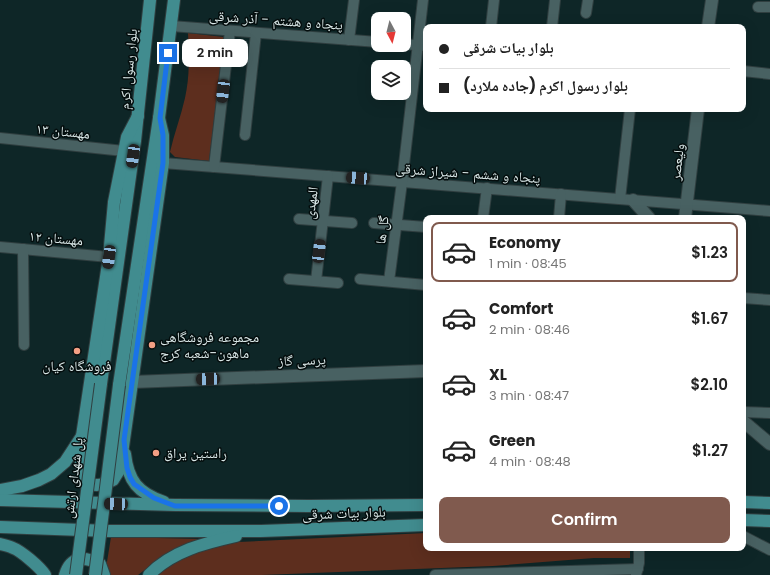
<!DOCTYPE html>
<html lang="en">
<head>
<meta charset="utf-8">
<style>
  body { margin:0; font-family:Poppins,"Noto Naskh Arabic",sans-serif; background:#f2f2f2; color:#222; height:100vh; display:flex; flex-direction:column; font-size:15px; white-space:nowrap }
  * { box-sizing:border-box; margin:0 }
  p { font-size:13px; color:#767676 }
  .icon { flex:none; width:22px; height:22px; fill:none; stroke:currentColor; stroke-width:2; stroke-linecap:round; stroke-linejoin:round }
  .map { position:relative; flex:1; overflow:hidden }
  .sheet { position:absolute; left:423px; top:215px; width:323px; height:336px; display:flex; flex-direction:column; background:#fff; border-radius:8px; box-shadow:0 4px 16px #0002 }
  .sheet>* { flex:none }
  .guide { position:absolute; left:423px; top:24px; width:323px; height:88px; border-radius:8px; box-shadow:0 4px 16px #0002; display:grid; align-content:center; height:88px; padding:0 16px; background:#fff }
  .needle { width:26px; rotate:173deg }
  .tools { position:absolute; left:371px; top:12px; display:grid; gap:8px }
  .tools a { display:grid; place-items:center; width:40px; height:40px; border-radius:8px; background:#fff; box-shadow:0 4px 16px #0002; font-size:20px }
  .end { position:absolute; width:18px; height:18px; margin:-9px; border:5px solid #1a73e8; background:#fff; box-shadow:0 0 0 2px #fff }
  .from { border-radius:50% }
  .bubble { position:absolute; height:28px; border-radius:8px; background:#fff; box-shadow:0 4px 16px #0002; font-size:13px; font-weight:600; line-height:28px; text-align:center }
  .car { position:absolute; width:12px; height:24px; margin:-12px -6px; border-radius:5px; box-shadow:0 0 3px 1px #0007; background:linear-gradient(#222 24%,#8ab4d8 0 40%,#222 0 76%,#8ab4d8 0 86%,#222 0) }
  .guide b { display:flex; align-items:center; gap:14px; height:38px; font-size:15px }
  .guide b+b { border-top:1px solid #e0e0e0 }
  .guide i { width:10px; height:10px; background:#222 }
  ul { padding:7px 0 0; list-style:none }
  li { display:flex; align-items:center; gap:12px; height:60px; margin:0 8px 6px; padding:0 8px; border:2px solid transparent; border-radius:8px }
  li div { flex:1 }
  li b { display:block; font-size:15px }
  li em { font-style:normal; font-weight:600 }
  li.selected { border-color:#805a4e }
  li>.icon { width:36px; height:36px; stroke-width:1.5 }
  .cta { display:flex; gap:8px; margin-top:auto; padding:8px 16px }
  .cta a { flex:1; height:46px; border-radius:8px; background:#805a4e; color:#fff; font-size:16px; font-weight:600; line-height:46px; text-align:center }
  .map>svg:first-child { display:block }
</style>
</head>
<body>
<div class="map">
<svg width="770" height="575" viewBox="0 0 770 575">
  <rect width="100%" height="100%" fill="#0e2627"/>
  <g fill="#5d2e1e">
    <path d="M188 33 224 37 209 161 175 157 170 152C174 134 181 116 185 98 190 76 189 55 188 33Z"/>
    <path d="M426 533V548H630V558H594L493 566 262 575H157C180 556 208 547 238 542Z"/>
    <path d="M111 537 203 539 159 559 138 575H108L106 568Z"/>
  </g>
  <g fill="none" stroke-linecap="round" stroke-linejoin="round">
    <g stroke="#303f40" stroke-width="12">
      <g id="street">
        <path d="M758 7H770"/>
        <path d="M586 13 588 0"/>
        <path d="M171 26 378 42"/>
        <path d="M491 27 494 0"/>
        <path d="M552 27 555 0"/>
        <path d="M349 40 354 0"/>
        <path d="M404 44 426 46"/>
        <path d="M743 71 770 74"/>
        <path d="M245 135 256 33"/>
        <path d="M0 138 124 151"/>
        <path d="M163 163 770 211"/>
        <path d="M214 167 230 31"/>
        <path d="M620 199 630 109"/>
        <path d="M483 218 487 188"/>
        <path d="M559 218 561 194"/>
        <path d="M299 219 352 223"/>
        <path d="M374 223 426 227"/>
        <path d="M0 247 109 257"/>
        <path d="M23 249 24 345"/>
        <path d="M289 279 338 283"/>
        <path d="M360 279 426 285"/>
        <path d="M316 281 328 176"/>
        <path d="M389 281 402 182 423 0"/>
        <path d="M743 298 770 300"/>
        <path d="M743 412 770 413"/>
        <path d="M743 536 770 550"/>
        <path d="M435 575 638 569"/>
        <path d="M636 575 639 563V548"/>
      </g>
    </g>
    <g stroke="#303f40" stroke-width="14">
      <g id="secondary">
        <path d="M708 27 712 0"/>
        <path d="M633 200 649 218"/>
        <path d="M685 218 698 109"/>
        <path d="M132 382 426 371"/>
        <path d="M743 421 770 444"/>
      </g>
    </g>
    <g stroke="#303f40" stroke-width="14">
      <g id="primary">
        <path d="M101 384 135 141 150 0"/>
        <path d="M119 385 159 118 174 0"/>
        <path d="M82 436C80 458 76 499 113 480L118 472 121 461 163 163V135L159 118"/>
        <path d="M125 454C128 481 138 493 164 502"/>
        <path d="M0 490 22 486 39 480 51 474 65 462 82 436 109 257 114 202 127 137 138 116"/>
        <path d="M0 500 175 505 309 506 426 505"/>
        <path d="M743 502 770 503"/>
        <path d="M743 520 770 521"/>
        <path d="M0 527 109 531H261L426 525"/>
        <path d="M0 544C4 545 9 546 13 548 21 551 40 567 45 575"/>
        <path d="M65 575C71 556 84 556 100 564L104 575"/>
        <path d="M149 575C172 551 205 543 236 536"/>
      </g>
    </g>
    <use href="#street" stroke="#486162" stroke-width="10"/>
    <use href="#secondary" stroke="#486162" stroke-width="12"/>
    <use href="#primary" stroke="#418c8f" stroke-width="12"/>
    <g stroke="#303f40" stroke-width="14" stroke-linecap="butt">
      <g id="primary-bridge">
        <path d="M76 575 101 384"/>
        <path d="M95 575 119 385"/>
      </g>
    </g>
    <use href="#primary-bridge" stroke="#418c8f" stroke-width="12"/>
  </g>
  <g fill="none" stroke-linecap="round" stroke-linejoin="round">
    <path stroke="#1a73e8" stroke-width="5" d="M168 53 160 118 163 135V163L124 440 127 468 130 477 134 484 154 498 175 506H279"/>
  </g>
  <g fill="#f39f84" stroke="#040d0d" stroke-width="1.5">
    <circle cx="152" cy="345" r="4"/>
    <circle cx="77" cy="351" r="4"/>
    <circle cx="156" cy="453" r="4"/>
  </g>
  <g text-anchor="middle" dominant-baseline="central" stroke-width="3" stroke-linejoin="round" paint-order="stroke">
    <g font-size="14" fill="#dae8e8" stroke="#040d0d">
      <text transform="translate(276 20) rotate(4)">پنجاه و هشتم - آذر شرقی</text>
      <text transform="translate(128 69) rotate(-84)">بلوار رسول اکرم</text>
      <text transform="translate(63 131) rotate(6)">مهستان ۱۳</text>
      <text transform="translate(677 162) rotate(-83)">ولیعصر</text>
      <text transform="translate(468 173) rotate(4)">پنجاه و ششم - شیراز شرقی</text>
      <text transform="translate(311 203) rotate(-83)">المهدی</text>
      <text transform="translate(382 230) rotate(-82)">گل ها</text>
      <text transform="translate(56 238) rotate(5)">مهستان ۱۲</text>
      <text transform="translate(302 360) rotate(-2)">پرسی گاز</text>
      <text transform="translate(73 478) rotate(-83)">پل شهدای ارتش</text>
      <text transform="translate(344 513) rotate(-2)">بلوار بیات شرقی</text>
    </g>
    <g font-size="14" fill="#dae8e8" stroke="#040d0d" text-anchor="start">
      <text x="160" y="337">مجموعه فروشگاهی<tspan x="160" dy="16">ماهون-شعبه کرج</tspan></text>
      <text x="77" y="366" text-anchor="middle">فروشگاه کیان</text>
      <text x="164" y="453">راستین یراق</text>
    </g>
  </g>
</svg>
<div class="tools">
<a><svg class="needle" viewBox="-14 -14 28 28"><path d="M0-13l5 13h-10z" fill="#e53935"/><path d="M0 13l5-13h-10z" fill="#767676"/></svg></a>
<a><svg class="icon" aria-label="layers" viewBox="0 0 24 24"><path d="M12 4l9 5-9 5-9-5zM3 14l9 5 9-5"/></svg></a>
</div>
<i class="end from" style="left:279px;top:506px"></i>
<i class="end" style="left:168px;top:53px"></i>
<div class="bubble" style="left:182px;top:39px;width:66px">2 min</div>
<i class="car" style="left:223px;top:91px;rotate:187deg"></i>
<i class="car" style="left:133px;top:156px;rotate:188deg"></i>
<i class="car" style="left:358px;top:178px;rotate:274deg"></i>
<i class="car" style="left:319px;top:251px;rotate:7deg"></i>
<i class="car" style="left:109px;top:257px;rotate:188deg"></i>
<i class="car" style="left:208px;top:379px;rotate:268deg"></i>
<i class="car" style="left:116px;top:504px;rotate:272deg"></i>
<div class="guide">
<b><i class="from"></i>بلوار بیات شرقی</b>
<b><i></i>بلوار رسول اکرم (جاده ملارد)</b>
</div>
<section class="sheet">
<ul>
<li class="selected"><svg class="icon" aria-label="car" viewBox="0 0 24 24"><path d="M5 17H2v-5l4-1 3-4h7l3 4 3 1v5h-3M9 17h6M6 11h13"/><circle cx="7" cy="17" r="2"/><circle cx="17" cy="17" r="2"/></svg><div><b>Economy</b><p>1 min · 08:45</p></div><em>$1.23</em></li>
<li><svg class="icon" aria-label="car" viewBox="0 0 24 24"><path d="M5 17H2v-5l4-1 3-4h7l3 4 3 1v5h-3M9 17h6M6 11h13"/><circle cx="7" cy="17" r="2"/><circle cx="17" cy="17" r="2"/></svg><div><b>Comfort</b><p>2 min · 08:46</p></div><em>$1.67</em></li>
<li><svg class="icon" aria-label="car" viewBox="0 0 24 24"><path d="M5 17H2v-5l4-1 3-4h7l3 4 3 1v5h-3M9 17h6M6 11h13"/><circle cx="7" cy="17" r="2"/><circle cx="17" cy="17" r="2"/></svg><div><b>XL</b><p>3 min · 08:47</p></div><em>$2.10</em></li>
<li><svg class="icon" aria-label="car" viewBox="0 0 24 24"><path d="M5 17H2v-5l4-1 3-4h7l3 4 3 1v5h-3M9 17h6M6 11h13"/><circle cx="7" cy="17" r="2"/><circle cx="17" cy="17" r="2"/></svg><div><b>Green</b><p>4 min · 08:48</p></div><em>$1.27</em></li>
</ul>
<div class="cta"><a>Confirm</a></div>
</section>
</div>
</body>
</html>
